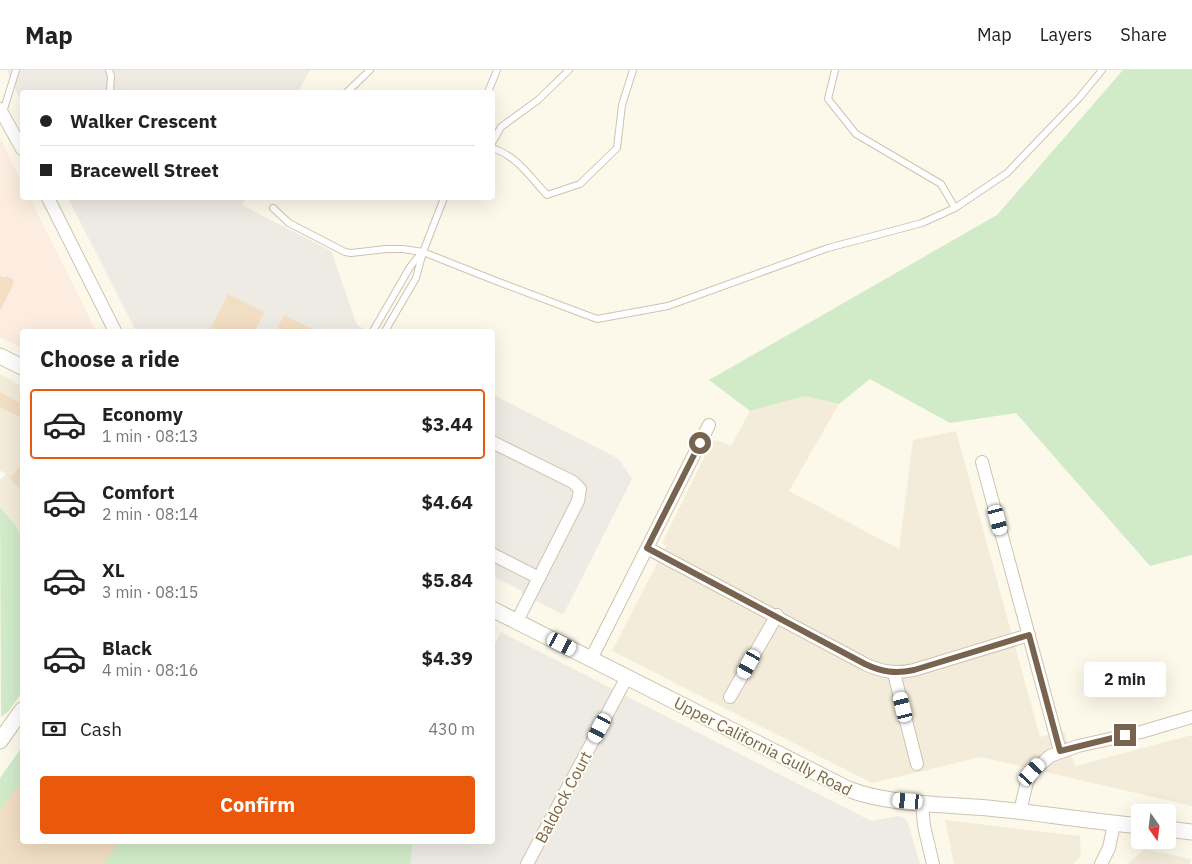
<!DOCTYPE html>
<html lang="en">
<head>
<meta charset="utf-8">
<style>
  body { margin:0; font-family:"IBM Plex Sans",sans-serif; background:#f2f2f2; color:#222; height:100vh; display:flex; flex-direction:column; font-size:19px; white-space:nowrap }
  * { box-sizing:border-box; margin:0 }
  p { font-size:16px; color:#767676 }
  .icon { flex:none; width:28px; height:28px; fill:none; stroke:currentColor; stroke-width:2; stroke-linecap:round; stroke-linejoin:round }
  .map { position:relative; flex:1; overflow:hidden }
  .details { position:absolute; left:20px; top:259px; width:475px; height:515px; display:flex; flex-direction:column; background:#fff; border-radius:5px; box-shadow:0 5px 20px #0002 }
  .details>* { flex:none }
  .top-card { position:absolute; left:20px; top:20px; width:475px; height:110px; border-radius:5px; box-shadow:0 5px 20px #0002; display:grid; align-content:center; height:110px; padding:0 20px; background:#fff }
  .needle { width:32px; rotate:166deg }
  .buttons { position:absolute; left:1131px; top:734px; display:grid; gap:10px }
  .buttons a { display:grid; place-items:center; width:45px; height:45px; border-radius:5px; background:#fff; box-shadow:0 5px 20px #0002; font-size:25px }
  .end { position:absolute; width:22px; height:22px; margin:-11px; border:6px solid #78644e; background:#fff; box-shadow:0 0 0 2px #fff }
  .from { border-radius:50% }
  .bubble { position:absolute; height:35px; border-radius:5px; background:#fff; box-shadow:0 5px 20px #0002; font-size:16px; font-weight:700; line-height:35px; text-align:center }
  .car { position:absolute; width:15px; height:30px; margin:-15px -8px; border-radius:6px; box-shadow:0 0 4px 1px #0007; background:linear-gradient(#fff 24%,#345 0 40%,#fff 0 76%,#345 0 86%,#fff 0) }
  .top-card b { display:flex; align-items:center; gap:18px; height:48px; font-size:19px }
  .top-card b+b { border-top:1px solid #e0e0e0 }
  .top-card i { width:12px; height:12px; background:#222 }
  ul { padding:0; list-style:none }
  li { display:flex; align-items:center; gap:15px; height:70px; margin:0 10px 8px; padding:0 10px; border:2px solid transparent; border-radius:5px }
  li div { flex:1 }
  li b { display:block; font-size:19px }
  li em { font-style:normal; font-weight:700 }
  li.active { border-color:#ea580c }
  li>.icon { width:45px; height:45px; stroke-width:1.5 }
  h2 { padding:0 20px; font-size:22px; line-height:60px }
  .pay { display:flex; align-items:center; gap:12px; height:55px; padding:0 20px; font-size:19px }
  .pay p { margin-inline-start:auto }
  .primary-button { display:flex; gap:10px; margin-top:auto; padding:10px 20px }
  .primary-button a { flex:1; height:58px; border-radius:5px; background:#ea580c; color:#fff; font-size:20px; font-weight:700; line-height:58px; text-align:center }
  header { display:flex; align-items:center; gap:30px; box-sizing:border-box; height:70px; padding:0 25px; background:#fff; border-bottom:1px solid #e0e0e0 }
  header strong { font-size:24px }
  nav { display:flex; gap:28px; margin-inline-start:auto; font-size:18px }
  .map>svg:first-child { display:block }
</style>
</head>
<body>
<header>
<strong>Map</strong>
<nav><a>Map</a><a>Layers</a><a>Share</a></nav>
</header>
<div class="map">
<svg width="1192" height="794" viewBox="0 0 1192 794">
  <rect width="100%" height="100%" fill="#fcf9eb"/>
  <g fill="#f4ecda">
    <path d="M0 304 22 316V469L15 455 0 437V410L6 404 0 400Z"/>
    <path d="M805 326 839 334 789 421 899 479 913 370 956 361 1040 667 1064 661 1075 696 1192 665V736L981 687 872 713 612 581 666 476 662 473 713 370 719 371 731 376 750 341Z"/>
    <path d="M945 750 1080 766 1081 787 1073 794H954Z"/>
    <path d="M1145 779 1191 789 1190 794H1128Z"/>
  </g>
  <path fill="#fcede0" d="M0 67 22 113V128H30L96 261H22V278L0 267Z"/>
  <g fill="#eeebe4">
    <path d="M7 0H310L298 22H22V35Z"/>
    <path d="M68 128H246L242 135 331 181 357 255 368 261H136Z"/>
    <path d="M492 324 619 389 632 409 563 545 521 523 522 521 493 506Z"/>
    <path d="M501 562 871 751 899 746 905 748 908 753 920 794H410L413 771H492V579Z"/>
  </g>
  <g fill="#d1ebc9">
    <path d="M1123 0H1192V485L1150 496 1016 343 950 353 870 309 839 334 805 326 750 341 709 310 997 145Z"/>
    <path d="M0 437 15 455 22 469V622L8 642 1 647Z"/>
    <path d="M22 677V771H413L410 794H0V708Z"/>
  </g>
  <g fill="#f2dec3">
    <path d="M0 206 5 208 6 206 14 210 12 212 14 213 0 241Z"/>
    <path d="M228 224 264 242 255 261H209Z"/>
    <path d="M284 245 317 261H276Z"/>
    <path d="M0 322 22 334V348L0 337Z"/>
    <path d="M22 395V421L9 408Z"/>
    <path d="M22 711V771H120L103 794H0V741Z"/>
  </g>
  <g fill="none" stroke-linecap="round" stroke-linejoin="round">
    <g stroke="#cfc3b0" stroke-width="8">
      <g id="service">
        <path d="M109 0 111 6 110 22"/>
        <path d="M347 22 370 0"/>
        <path d="M488 22 497 0"/>
        <path d="M3 42 16 0"/>
        <path d="M492 73 501 57 538 30 569 0"/>
        <path d="M492 78C516 85 531 108 547 125L580 114 617 78 622 35 633 0"/>
        <path d="M273 138 289 153 345 182 351 183 386 179H403L423 182 496 211 597 249 668 236 828 178 922 153 955 138 941 114 856 64 828 29 835 0"/>
        <path d="M955 138 1007 103 1079 28 1102 0"/>
        <path d="M373 261 410 197 422 182"/>
        <path d="M385 261 416 208 423 182 444 128"/>
      </g>
    </g>
    <g stroke="#cfc3b0" stroke-width="14">
      <g id="minor">
        <path d="M0 39 22 79"/>
        <path d="M48 128 115 261"/>
        <path d="M492 372 573 412 580 419 578 431 517 551"/>
        <path d="M982 392 1060 681"/>
        <path d="M647 478 865 594C882 602 895 604 914 600L1029 565"/>
        <path d="M492 484 539 508"/>
        <path d="M591 589 709 355"/>
        <path d="M894 603 917 694"/>
        <path d="M730 627 777 545"/>
        <path d="M922 732 924 756 933 794"/>
        <path d="M1020 741 1027 712 1032 702 1050 686 1078 676 1141 662 1192 647"/>
        <path d="M527 794 627 607"/>
        <path d="M1101 794 1109 778 1114 754"/>
      </g>
    </g>
    <g stroke="#cfc3b0" stroke-width="17">
      <g id="tertiary">
        <path d="M0 286 22 297"/>
        <path d="M492 539 848 719C889 735 943 734 988 738 1039 743 1089 751 1140 756"/>
        <path d="M0 671 22 640"/>
        <path d="M1168 759 1192 762"/>
      </g>
    </g>
    <use href="#service" stroke="#fff" stroke-width="6"/>
    <use href="#minor" stroke="#fff" stroke-width="12"/>
    <use href="#tertiary" stroke="#fff" stroke-width="15"/>
  </g>
  <g fill="none" stroke-linecap="round" stroke-linejoin="round">
    <path stroke="#78644e" stroke-width="6" d="M700 373 647 478 865 594C882 602 895 604 914 600L1029 565 1060 681 1125 665"/>
  </g>
  <g text-anchor="middle" dominant-baseline="central" stroke-width="4" stroke-linejoin="round" paint-order="stroke">
    <g font-size="16" fill="#78644e" stroke="#fffcf2">
      <text transform="translate(763 676) rotate(27)">Upper California Gully Road</text>
      <text transform="translate(563 727) rotate(-62)">Baldock Court</text>
    </g>
  </g>
</svg>
<div class="buttons">
<a><svg class="needle" viewBox="-14 -14 28 28"><path d="M0-13l5 13h-10z" fill="#e53935"/><path d="M0 13l5-13h-10z" fill="#767676"/></svg></a>
</div>
<i class="end from" style="left:700px;top:373px"></i>
<i class="end" style="left:1125px;top:665px"></i>
<div class="bubble" style="left:1084px;top:592px;width:82px">2 min</div>
<i class="car" style="left:998px;top:450px;rotate:165deg"></i>
<i class="car" style="left:562px;top:574px;rotate:117deg"></i>
<i class="car" style="left:749px;top:594px;rotate:209deg"></i>
<i class="car" style="left:903px;top:637px;rotate:346deg"></i>
<i class="car" style="left:600px;top:658px;rotate:208deg"></i>
<i class="car" style="left:1032px;top:702px;rotate:42deg"></i>
<i class="car" style="left:908px;top:731px;rotate:275deg"></i>
<div class="top-card">
<b><i class="from"></i>Walker Crescent</b>
<b><i></i>Bracewell Street</b>
</div>
<section class="details">
<h2>Choose a ride</h2>
<ul>
<li class="active"><svg class="icon" aria-label="car" viewBox="0 0 24 24"><path d="M5 17H2v-5l4-1 3-4h7l3 4 3 1v5h-3M9 17h6M6 11h13"/><circle cx="7" cy="17" r="2"/><circle cx="17" cy="17" r="2"/></svg><div><b>Economy</b><p>1 min · 08:13</p></div><em>$3.44</em></li>
<li><svg class="icon" aria-label="car" viewBox="0 0 24 24"><path d="M5 17H2v-5l4-1 3-4h7l3 4 3 1v5h-3M9 17h6M6 11h13"/><circle cx="7" cy="17" r="2"/><circle cx="17" cy="17" r="2"/></svg><div><b>Comfort</b><p>2 min · 08:14</p></div><em>$4.64</em></li>
<li><svg class="icon" aria-label="car" viewBox="0 0 24 24"><path d="M5 17H2v-5l4-1 3-4h7l3 4 3 1v5h-3M9 17h6M6 11h13"/><circle cx="7" cy="17" r="2"/><circle cx="17" cy="17" r="2"/></svg><div><b>XL</b><p>3 min · 08:15</p></div><em>$5.84</em></li>
<li><svg class="icon" aria-label="car" viewBox="0 0 24 24"><path d="M5 17H2v-5l4-1 3-4h7l3 4 3 1v5h-3M9 17h6M6 11h13"/><circle cx="7" cy="17" r="2"/><circle cx="17" cy="17" r="2"/></svg><div><b>Black</b><p>4 min · 08:16</p></div><em>$4.39</em></li>
</ul>
<div class="pay"><svg class="icon" aria-label="cash" viewBox="0 0 24 24"><path d="M3 7h18v10H3z"/><circle cx="12" cy="12" r="2"/></svg>Cash<p>430 m</p></div>
<div class="primary-button"><a>Confirm</a></div>
</section>
</div>
</body>
</html>
